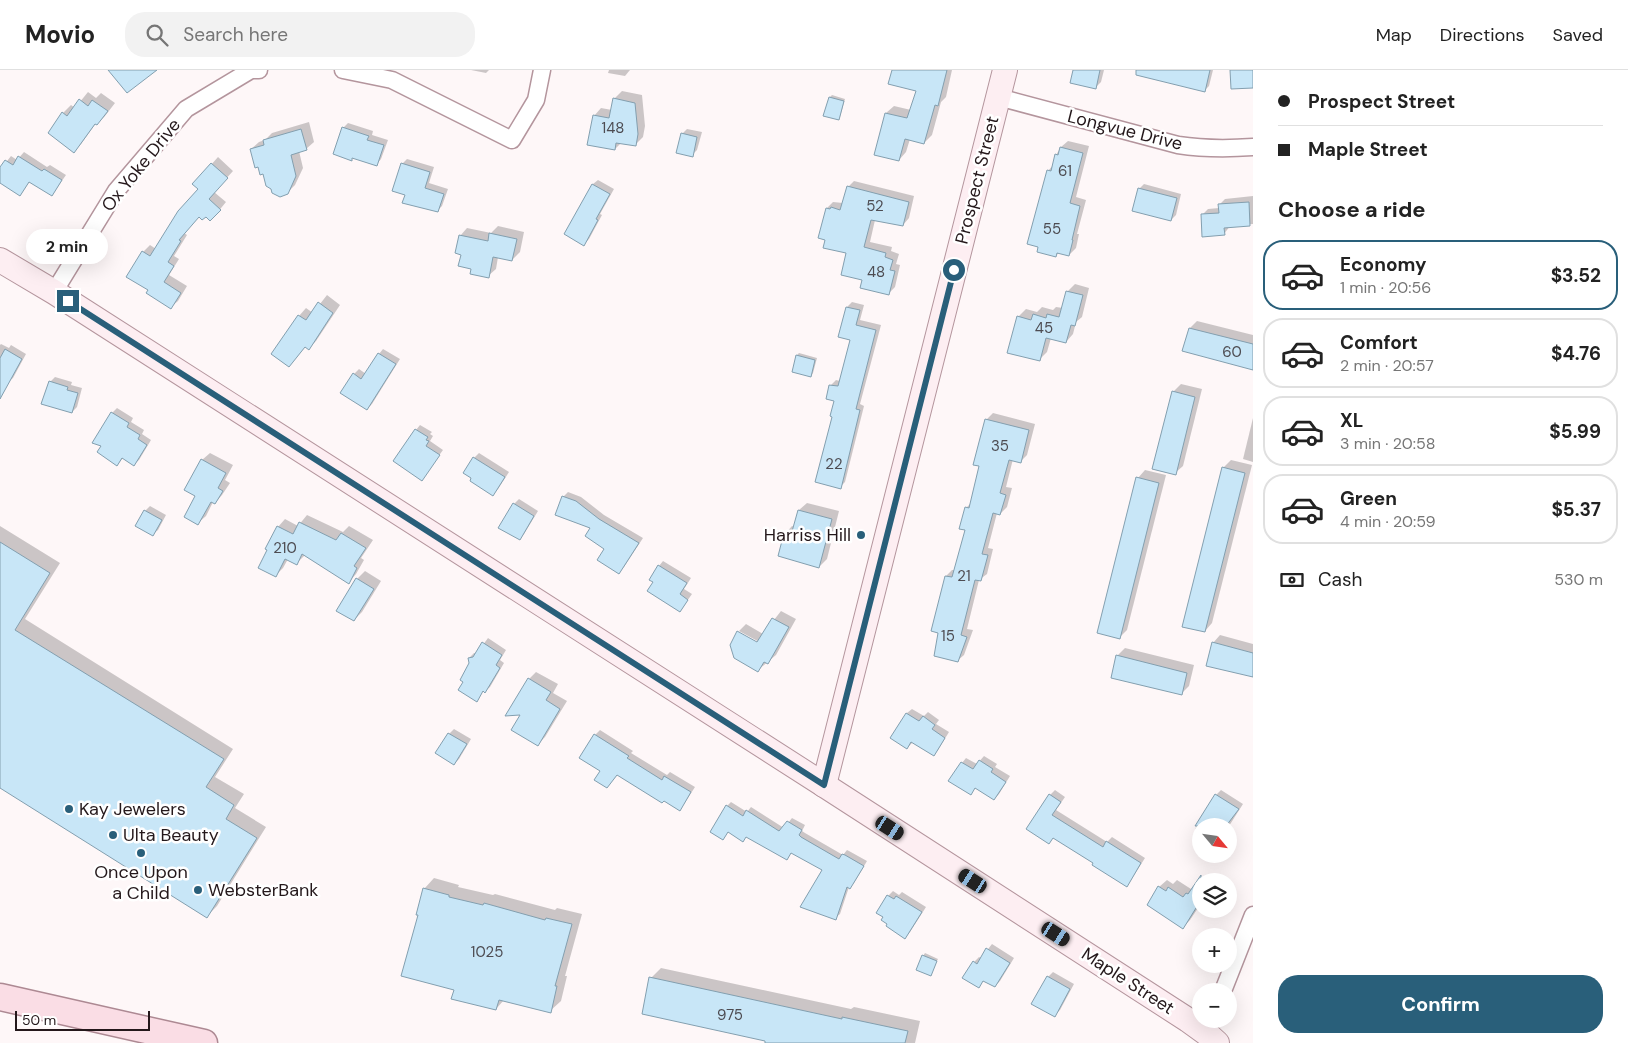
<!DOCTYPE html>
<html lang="en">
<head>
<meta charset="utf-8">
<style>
  body { margin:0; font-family:"DM Sans",sans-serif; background:#f2f2f2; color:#222; height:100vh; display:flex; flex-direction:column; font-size:19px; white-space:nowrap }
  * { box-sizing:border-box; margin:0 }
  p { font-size:16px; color:#767676 }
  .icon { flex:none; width:28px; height:28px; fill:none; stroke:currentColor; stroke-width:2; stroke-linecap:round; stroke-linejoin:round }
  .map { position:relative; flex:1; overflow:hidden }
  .panel { display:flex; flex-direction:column; background:#fff; width:375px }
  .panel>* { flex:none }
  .guide { display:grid; align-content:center; height:110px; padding:0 25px; background:#fff }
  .needle { width:32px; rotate:119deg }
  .fabs { position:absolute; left:1192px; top:748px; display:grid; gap:10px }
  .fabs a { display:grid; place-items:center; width:45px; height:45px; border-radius:50%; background:#fff; box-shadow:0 5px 20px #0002; font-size:25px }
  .scale { position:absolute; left:15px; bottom:12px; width:135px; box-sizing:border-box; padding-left:5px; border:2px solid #24181b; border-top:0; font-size:14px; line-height:18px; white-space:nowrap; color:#24181b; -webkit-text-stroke:4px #fff; paint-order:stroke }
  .end { position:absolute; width:22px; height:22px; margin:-11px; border:6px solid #295f7a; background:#fff; box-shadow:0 0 0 2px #fff }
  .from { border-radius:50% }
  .bubble { position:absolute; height:35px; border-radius:18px; background:#fff; box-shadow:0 5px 20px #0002; font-size:16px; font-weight:700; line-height:35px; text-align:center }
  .car { position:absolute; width:15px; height:30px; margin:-15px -8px; border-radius:6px; box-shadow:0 0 4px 1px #0007; background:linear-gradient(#222 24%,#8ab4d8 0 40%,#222 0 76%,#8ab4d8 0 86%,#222 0) }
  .guide b { display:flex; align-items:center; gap:18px; height:48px; font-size:19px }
  .guide b+b { border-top:1px solid #e0e0e0 }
  .guide i { width:12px; height:12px; background:#222 }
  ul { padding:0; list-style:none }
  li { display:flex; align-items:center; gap:15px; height:70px; margin:0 10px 8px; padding:0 15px; border:2px solid #e0e0e0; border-radius:20px }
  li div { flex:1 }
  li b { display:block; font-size:19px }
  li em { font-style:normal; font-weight:700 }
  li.on { border-color:#295f7a }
  li>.icon { width:45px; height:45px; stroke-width:1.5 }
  h2 { padding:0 25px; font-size:22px; line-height:60px }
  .pay { display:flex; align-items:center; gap:12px; height:55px; padding:0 25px; font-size:19px }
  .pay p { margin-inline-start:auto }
  .primary-button { display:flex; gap:10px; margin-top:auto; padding:10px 25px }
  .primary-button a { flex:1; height:58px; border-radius:20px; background:#295f7a; color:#fff; font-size:20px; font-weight:700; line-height:58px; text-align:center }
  header { display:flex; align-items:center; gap:30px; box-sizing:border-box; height:70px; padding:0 25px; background:#fff; border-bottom:1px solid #e0e0e0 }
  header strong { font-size:24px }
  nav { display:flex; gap:28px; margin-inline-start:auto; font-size:18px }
  .search { width:350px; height:45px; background:#f2f2f2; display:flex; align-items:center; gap:12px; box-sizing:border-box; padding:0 18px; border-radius:20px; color:#767676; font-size:19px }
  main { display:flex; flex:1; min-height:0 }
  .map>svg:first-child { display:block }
</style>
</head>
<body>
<header>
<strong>Movio</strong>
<div class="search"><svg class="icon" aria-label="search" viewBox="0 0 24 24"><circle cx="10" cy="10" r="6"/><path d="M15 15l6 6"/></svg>Search here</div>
<nav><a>Map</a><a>Directions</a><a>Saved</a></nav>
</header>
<main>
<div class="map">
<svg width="1253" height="973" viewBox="0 0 1253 973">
  <rect width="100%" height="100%" fill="#fef7f8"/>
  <g fill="#0003">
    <path d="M471 0H489L486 3Z"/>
    <path d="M609 0H630L625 6 608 3Z"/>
    <path d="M893 0H952L946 27 941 32 932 65 924 73 910 69 906 82 899 90 886 43 894 36 911 40 917 20Z"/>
    <path d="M1074 0H1104L1101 12 1096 17Z"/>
    <path d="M1149 0H1213L1209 16 1204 21Z"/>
    <path d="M622 21 642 25 645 56 643 67 635 75 621 73 615 79 594 46 601 38 612 40 614 29Z"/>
    <path d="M88 22 96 28 101 23 115 33 105 46 97 54 96 53 81 74 74 81 50 63 63 43 71 35 75 38Z"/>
    <path d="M832 25 845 29 840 47 838 49 830 27Z"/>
    <path d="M309 52 314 72 306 79 299 81 303 98 295 115 287 123 264 102 251 79 259 72 265 70 272 63Z"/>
    <path d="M348 53 373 61 372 65 388 70 381 89 377 94 353 87 351 89 343 58Z"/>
    <path d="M687 59 702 62 697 80 692 85 682 64Z"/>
    <path d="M1068 71 1089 76 1076 127 1086 130 1077 164H1079L1076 178 1069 185 1059 182 1056 186 1048 101 1054 94 1056 85 1061 77Z"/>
    <path d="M24 82 47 97 50 95 66 105 52 125 30 111 20 125 0 105V100L11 86 17 90Z"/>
    <path d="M218 87 233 101 214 122 226 132 217 143 199 146 184 163 187 165 174 186 179 189 169 205 187 216 178 231 171 237 149 219 128 206 143 182 150 175 156 179 200 119 194 114Z"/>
    <path d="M407 89 434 97 429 113 448 119 442 136 437 141 406 124 402 94Z"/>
    <path d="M598 110 614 119 600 144 602 145 589 169 584 174 565 164 593 114Z"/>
    <path d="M854 111 914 126 909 148 903 155 875 150 870 172 892 177 891 181 899 184 896 194 900 195 895 217 889 223 864 209 847 183 827 138 833 132 843 133 848 117Z"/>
    <path d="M1144 114 1181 124 1176 145 1171 150 1139 119Z"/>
    <path d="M1253 126V154L1230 156 1224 164 1202 145 1208 139 1219 138V135L1225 129Z"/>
    <path d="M498 156 524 162 520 182 512 190 498 187 496 199 488 206 462 184 460 166 467 158 491 163Z"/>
    <path d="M1075 214 1089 218 1082 247 1076 252 1073 264 1066 272 1051 268 1047 282 1039 290 1018 247 1026 239 1037 242 1042 237 1053 240 1056 237 1063 238 1067 222Z"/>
    <path d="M327 225 340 235 316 271 309 278 306 276 289 295 299 246 306 238 313 243Z"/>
    <path d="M852 232 864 235 860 250 881 255 860 334 864 336 845 412 840 417 834 346 835 330 831 315 836 310 840 311 852 269 847 237Z"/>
    <path d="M1197 251 1253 265V296L1251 298 1190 258Z"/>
    <path d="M1 274 9 278 11 275 26 284 13 308 8 312 0 308V275Z"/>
    <path d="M383 279 400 289 372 334 367 339 354 304 359 299 366 304 379 284Z"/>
    <path d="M799 283 817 288 813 303 811 306 797 285Z"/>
    <path d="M55 307 72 312 71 315 82 318 77 337 72 342 50 312Z"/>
    <path d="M1181 314 1202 319 1183 396 1175 403 1173 322Z"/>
    <path d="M117 338 133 348 131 352 144 360 142 364 151 370 139 390 134 394 123 388 117 395 103 376 112 343Z"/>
    <path d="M993 343 1035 354 1027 385 1021 391 1013 389 1006 417 1012 418 1007 437 1000 444 997 443 988 478 993 479 987 504 979 510 967 559 973 560 964 585 957 591 946 506 952 500H955L967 459 966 438 972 432 981 395 986 350Z"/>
    <path d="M1253 348V392L1243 389Z"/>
    <path d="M420 355 432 362 430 364 433 366 430 371 443 380 422 409 416 360Z"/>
    <path d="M210 383 233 395 225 410 230 413 222 425 215 433 213 432 206 446 198 453 202 390Z"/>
    <path d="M479 383 509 402 498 419 493 424 465 403 474 388Z"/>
    <path d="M1231 390 1252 395 1212 553 1205 561 1223 398Z"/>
    <path d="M1145 400 1166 405 1127 560 1120 567 1138 408Z"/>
    <path d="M568 422 581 427 604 445 643 468 624 497 619 502 606 478 592 457 563 427Z"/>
    <path d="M519 429 538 441 524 464 520 469 514 434Z"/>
    <path d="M807 433 839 441 827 489 819 497 785 464 792 456 795 457 799 440Z"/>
    <path d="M150 436 166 445 158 460 153 464 145 441Z"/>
    <path d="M307 445 343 462 349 456 373 470 361 488 364 490 356 504 349 512 305 485 297 493 288 489 283 498 275 506 278 457 285 449 298 456Z"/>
    <path d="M0 456 60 493 25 549 233 679 215 707 244 724 235 738 266 757 217 836 207 846 0 716Z"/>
    <path d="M663 491 691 508 684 519 692 524 680 541 655 512 659 496Z"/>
    <path d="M365 501 381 511 362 542 354 550 357 509Z"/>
    <path d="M781 541 796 549 776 585 758 600 731 575 739 561V564L762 576 763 574 739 561 746 554 763 564Z"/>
    <path d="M1220 565 1253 574V606L1207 595 1213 573Z"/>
    <path d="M488 568 506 580 500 590 504 593 490 617 485 621 484 620 476 630 465 611 470 593 469 588 474 583H477Z"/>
    <path d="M1125 578 1194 595 1189 616 1181 624 1117 586Z"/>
    <path d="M536 602 558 614 553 623 567 631 545 667 538 674 522 644 529 609Z"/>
    <path d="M912 639 924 646 928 642 939 650 936 654 949 662 938 680 933 685 913 672 907 678 892 668 907 643Z"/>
    <path d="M454 659 471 669 459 689 454 694 449 664Z"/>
    <path d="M600 660 633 681 631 683 667 705 670 702 695 717 684 734 679 739 618 704 607 717 595 665Z"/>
    <path d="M984 686 997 694 995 697 1010 706 999 724 994 729 976 717 971 723 962 693 966 688 977 694Z"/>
    <path d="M1055 720 1065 727 1056 740 1107 772 1112 767 1145 788 1131 810 1126 815 1054 767 1050 725Z"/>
    <path d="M1221 720 1243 734 1229 756H1201V763L1195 759 1216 725Z"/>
    <path d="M731 732 747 742 751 737 784 758 792 748 805 755 802 761 805 763 843 785 847 780 849 781 867 791 854 813 849 817 840 844 835 848 823 800 792 782 787 789 747 766 729 761 723 768 727 736Z"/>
    <path d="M1204 806 1212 811H1201V837L1200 835 1190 850 1183 857 1159 817 1167 810 1173 814 1177 810 1191 819Z"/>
    <path d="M434 808 459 815 458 817 493 825 495 824 555 840 557 838 582 844 565 906H567L561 931 550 941 504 930 496 939 455 919 420 844 424 819Z"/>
    <path d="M893 821 899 825 902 822 926 837 910 862 905 867 888 826Z"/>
    <path d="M992 874 1014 888 1000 911 995 916 984 910 979 916 974 892 979 887 981 888Z"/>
    <path d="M925 883 938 889 930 905 923 886Z"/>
    <path d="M661 898 851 939 854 937 920 951 915 973H766L767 970 651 908Z"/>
    <path d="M1053 902 1074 914 1060 940 1055 945 1048 907Z"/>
  </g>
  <g fill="#c8e6f7" stroke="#839faf">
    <path d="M108 0H157L127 23Z"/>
    <path d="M892 0H947L938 36 935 35 924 74 905 69 899 91 874 85 885 43 907 48 916 21 888 14Z"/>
    <path d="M1073 0H1100L1096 19 1070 13Z"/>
    <path d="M1136 0H1210L1205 22 1136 5Z"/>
    <path d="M1230 0H1253V18L1231 19Z"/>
    <path d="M829 27 844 31 839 50 823 46Z"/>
    <path d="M613 28 635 33 638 64 636 76 616 73 615 80 587 75 593 45 609 48Z"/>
    <path d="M79 29 88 36 92 30 108 41 97 55 95 54 74 83 48 63 62 42 67 46Z"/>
    <path d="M342 57 369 66 367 70 384 75 377 96 352 88V91L333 84Z"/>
    <path d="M301 59 307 80 291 85 296 106 288 124 280 127 272 123 271 119 266 116 263 104 260 105 258 97 255 98 250 79 264 75 263 70Z"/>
    <path d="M681 63 697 67 693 87 676 83Z"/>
    <path d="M1060 77 1083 83 1070 133 1080 136 1072 170H1073L1069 186 1057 183 1056 187 1037 182 1038 177 1027 174 1047 100 1051 101 1055 84 1058 85Z"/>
    <path d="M18 86 42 101 44 99 62 110 52 126 29 112 20 126 0 113V97L5 90 13 95Z"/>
    <path d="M211 93 228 108 209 129 221 140 210 151 206 147 202 150 199 147 179 170 181 171 168 192 174 196 164 212 181 223 171 239 146 223 148 220 126 207 142 181 150 186 178 141 198 119 192 114Z"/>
    <path d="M401 93 430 102 425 118 444 124 438 142 402 133 405 125 392 121Z"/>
    <path d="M592 114 610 124 596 149 598 150 584 176 564 164Z"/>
    <path d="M847 116 909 132 903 156 871 150 864 177 886 183 885 187 893 190 890 200 895 201 889 225 860 218 862 210 841 205 846 183 823 178 825 170 818 168 826 138 830 139 831 137 840 140Z"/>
    <path d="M1138 118 1177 128 1171 151 1132 141Z"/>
    <path d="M1249 132 1250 156 1224 158 1225 165 1202 167 1201 144 1219 143 1218 134Z"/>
    <path d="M489 163 517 169 512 191 493 187 489 208 470 204 471 199 458 196 461 185 455 183 459 165 488 171Z"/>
    <path d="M1066 221 1083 225 1075 256 1071 255 1066 273 1046 268 1040 291 1007 283 1017 246 1031 250 1033 244 1046 248 1047 244 1059 247Z"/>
    <path d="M318 232 333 243 309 280 305 277 289 297 271 284 298 245 306 250Z"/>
    <path d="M846 237 860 240 856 255 876 260 856 339 860 340 841 419 815 412 832 347 830 346 834 331 826 329 829 315 838 316 850 270 838 267Z"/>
    <path d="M1189 258 1253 274V300L1182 281Z"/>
    <path d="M5 279 22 289 0 329V288Z"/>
    <path d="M378 283 396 294 367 340 340 323 353 303 361 309Z"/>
    <path d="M796 285 815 290 811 307 792 302Z"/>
    <path d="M49 311 68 317 67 320 78 323 72 343 41 334Z"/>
    <path d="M1172 321 1195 327 1176 405 1152 399Z"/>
    <path d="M111 342 129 353 127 357 140 365 138 369 147 375 134 396 122 388 117 396 97 382 101 376 92 373Z"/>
    <path d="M985 349 1029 360 1021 393 1009 390 1000 423 1006 425 1000 445 993 443 982 484 988 485 981 511 975 510 961 565 967 567 958 592 934 586 938 563 931 561 945 506 952 507 965 460 959 459 965 437 969 438 979 396 973 395Z"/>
    <path d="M415 359 428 367 426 370 429 371 426 376 440 385 422 411 393 391Z"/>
    <path d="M473 387 505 407 493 426 470 411 471 408 463 403Z"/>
    <path d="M201 389 226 403 218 418 223 421 215 434 211 432 198 455 184 447 195 426 184 420Z"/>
    <path d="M1222 397 1245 403 1205 562 1182 557Z"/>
    <path d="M1136 407 1159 413 1120 569 1097 563Z"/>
    <path d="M562 426 576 431 599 449 639 473 619 504 597 490 604 479 585 466 590 458 555 445Z"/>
    <path d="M513 433 534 446 520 470 498 458Z"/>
    <path d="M144 440 162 450 153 466 135 456Z"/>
    <path d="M798 440 832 449 819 498 778 486 784 463 791 465Z"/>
    <path d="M299 452 336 470 341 463 366 478 354 496 357 498 349 514 302 484 297 495 285 489 276 507 258 498 267 480 265 479 277 456 293 464Z"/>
    <path d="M0 472 50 503 15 560 224 689 206 717 234 735 226 749 257 768 207 848 0 718Z"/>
    <path d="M658 495 687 513 680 524 688 530 680 542 647 521 653 512 649 510Z"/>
    <path d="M356 508 374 519 354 551 336 541Z"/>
    <path d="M772 548 789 557 768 594 764 592 758 602 734 588 730 575 737 561 757 572Z"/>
    <path d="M482 572 502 585 496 595 500 598 485 623 483 621 477 632 458 620 463 612 460 610 469 593 468 588 473 587Z"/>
    <path d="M1212 572 1253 583V607L1206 596Z"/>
    <path d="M1116 585 1187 603 1182 625 1111 608Z"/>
    <path d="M528 608 551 622 546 630 560 639 538 676 511 660 520 645 505 646Z"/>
    <path d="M906 643 919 651 923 646 935 655 932 659 945 668 934 686 911 672 907 679 890 668Z"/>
    <path d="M448 663 467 674 454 695 435 683Z"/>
    <path d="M594 664 629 686 627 688 662 710 664 706 691 722 680 741 664 731 662 733 617 705 607 718 594 710 600 701 579 688Z"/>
    <path d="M979 690 993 699 991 702 1006 712 994 730 975 718 971 725 948 711 961 692 973 699Z"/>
    <path d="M1049 724 1061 732 1052 745 1103 777 1106 771 1141 793 1127 817 1092 795 1093 793 1053 768 1049 774 1026 759Z"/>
    <path d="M1215 724 1239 739 1226 756H1195Z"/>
    <path d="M726 735 743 746 746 740 779 761 787 751 802 760 799 765 801 767 839 789 842 784 845 785 864 796 850 819 847 817 836 850 800 837 822 800 791 783 787 790 746 767 743 772 728 762 723 770 710 762Z"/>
    <path d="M1201 805V830L1183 859 1147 835 1158 816 1166 821 1168 817 1183 827 1186 823 1188 824Z"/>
    <path d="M423 818 449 825V827L483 835 484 833 545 850 546 848 572 854 555 916H557L551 943 499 930 496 940 451 929 454 920 401 906 418 845H416Z"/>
    <path d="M887 825 894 829 896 826 922 842 905 869 886 856 887 854 881 850 883 847 876 843Z"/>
    <path d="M986 878 1010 893 995 917 983 911 979 918 962 908 973 891 977 894Z"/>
    <path d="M922 885 937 891 931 906 916 900Z"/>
    <path d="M1047 906 1070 919 1055 947 1031 934Z"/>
    <path d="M649 907 842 949V947L908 961 905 973H765V971L642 944Z"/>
  </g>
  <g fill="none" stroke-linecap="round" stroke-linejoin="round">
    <g stroke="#b4959d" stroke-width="19">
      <g id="street">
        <path d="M343 0 392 10 512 70 536 30 542 0"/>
        <path d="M998 27 1178 75C1204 79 1226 79 1253 77"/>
        <path d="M54 222 116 121 186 39 251 0H259"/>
        <path d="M1223 921 1253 845"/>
        <path d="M1206 963 1212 949"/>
      </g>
    </g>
    <g stroke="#b4959d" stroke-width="26">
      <g id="secondary">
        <path d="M0 190 54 222 824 715 1188 950 1206 963 1217 973"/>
        <path d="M824 715 1005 0"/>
      </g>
    </g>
    <g stroke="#ad8993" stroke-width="29">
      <path id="primary" d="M0 927 204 973"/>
    </g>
    <use href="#street" stroke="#fff" stroke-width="16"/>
    <use href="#secondary" stroke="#fdeef2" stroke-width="24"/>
    <use href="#primary" stroke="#fadde5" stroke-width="26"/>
  </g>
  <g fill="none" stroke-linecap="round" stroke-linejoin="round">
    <path stroke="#295f7a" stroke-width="6" d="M68 231 824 715 954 200"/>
  </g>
  <g fill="#295f7a" stroke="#fff" stroke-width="2">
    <circle cx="861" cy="465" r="5"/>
    <circle cx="69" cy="739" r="5"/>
    <circle cx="113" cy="765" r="5"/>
    <circle cx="141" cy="783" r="5"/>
    <circle cx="198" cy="820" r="5"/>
  </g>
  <g text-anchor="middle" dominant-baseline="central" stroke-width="5" stroke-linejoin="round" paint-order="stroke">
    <g font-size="15" fill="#4d4c52">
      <text x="613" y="58">148</text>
      <text x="1065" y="101">61</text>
      <text x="875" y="136">52</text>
      <text x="1052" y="159">55</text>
      <text x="876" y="202">48</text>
      <text x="1044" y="258">45</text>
      <text x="1232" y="282">60</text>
      <text x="1000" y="376">35</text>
      <text x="834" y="394">22</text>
      <text x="285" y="478">210</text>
      <text x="964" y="506">21</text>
      <text x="948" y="566">15</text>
      <text x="487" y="882">1025</text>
      <text x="730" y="945">975</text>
    </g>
    <g font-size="18" fill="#24181b" stroke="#fff">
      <text transform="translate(1125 60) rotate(14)">Longvue Drive</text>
      <text transform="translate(141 95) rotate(-51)">Ox Yoke Drive</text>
      <text transform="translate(977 110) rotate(-76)">Prospect Street</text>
      <text transform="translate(1128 911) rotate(33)">Maple Street</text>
    </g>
    <g font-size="18" fill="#24181b" stroke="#fff" text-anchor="start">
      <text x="851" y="465" text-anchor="end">Harriss Hill</text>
      <text x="79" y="739">Kay Jewelers</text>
      <text x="123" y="765">Ulta Beauty</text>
      <text x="141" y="802" text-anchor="middle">Once Upon<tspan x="141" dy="21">a Child</tspan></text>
      <text x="208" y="820">WebsterBank</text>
    </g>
  </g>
</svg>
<div class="fabs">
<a><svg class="needle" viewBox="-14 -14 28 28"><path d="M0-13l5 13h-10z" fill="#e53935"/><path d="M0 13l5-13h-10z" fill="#767676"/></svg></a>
<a><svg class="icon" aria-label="layers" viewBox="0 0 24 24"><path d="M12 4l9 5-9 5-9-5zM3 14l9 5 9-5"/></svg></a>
<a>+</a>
<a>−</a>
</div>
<div class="scale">50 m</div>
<i class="end from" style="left:954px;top:200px"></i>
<i class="end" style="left:68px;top:231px"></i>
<div class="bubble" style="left:26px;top:159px;width:82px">2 min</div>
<i class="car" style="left:890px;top:758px;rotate:123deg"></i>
<i class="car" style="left:973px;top:811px;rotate:303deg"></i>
<i class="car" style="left:1056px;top:864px;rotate:123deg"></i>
</div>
<section class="panel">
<div class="guide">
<b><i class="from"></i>Prospect Street</b>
<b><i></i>Maple Street</b>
</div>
<h2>Choose a ride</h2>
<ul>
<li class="on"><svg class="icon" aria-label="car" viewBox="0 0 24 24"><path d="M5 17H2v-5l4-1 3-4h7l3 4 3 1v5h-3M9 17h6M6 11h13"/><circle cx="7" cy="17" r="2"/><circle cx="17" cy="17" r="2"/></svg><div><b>Economy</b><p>1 min · 20:56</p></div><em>$3.52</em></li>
<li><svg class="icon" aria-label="car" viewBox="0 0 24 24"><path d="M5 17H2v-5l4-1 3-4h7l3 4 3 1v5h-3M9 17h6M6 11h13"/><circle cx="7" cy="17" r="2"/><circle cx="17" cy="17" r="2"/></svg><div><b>Comfort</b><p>2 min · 20:57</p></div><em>$4.76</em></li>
<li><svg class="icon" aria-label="car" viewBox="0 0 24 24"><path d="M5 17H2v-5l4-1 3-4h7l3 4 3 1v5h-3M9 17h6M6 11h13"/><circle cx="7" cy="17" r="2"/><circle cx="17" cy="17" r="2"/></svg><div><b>XL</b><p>3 min · 20:58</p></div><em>$5.99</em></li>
<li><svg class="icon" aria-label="car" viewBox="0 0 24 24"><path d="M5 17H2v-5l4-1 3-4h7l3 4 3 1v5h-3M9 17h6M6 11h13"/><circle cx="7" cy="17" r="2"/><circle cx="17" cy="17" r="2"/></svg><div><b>Green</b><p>4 min · 20:59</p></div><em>$5.37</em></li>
</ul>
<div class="pay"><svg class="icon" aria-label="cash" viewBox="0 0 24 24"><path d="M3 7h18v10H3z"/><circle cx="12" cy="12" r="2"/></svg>Cash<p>530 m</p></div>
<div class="primary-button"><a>Confirm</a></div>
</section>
</main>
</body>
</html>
